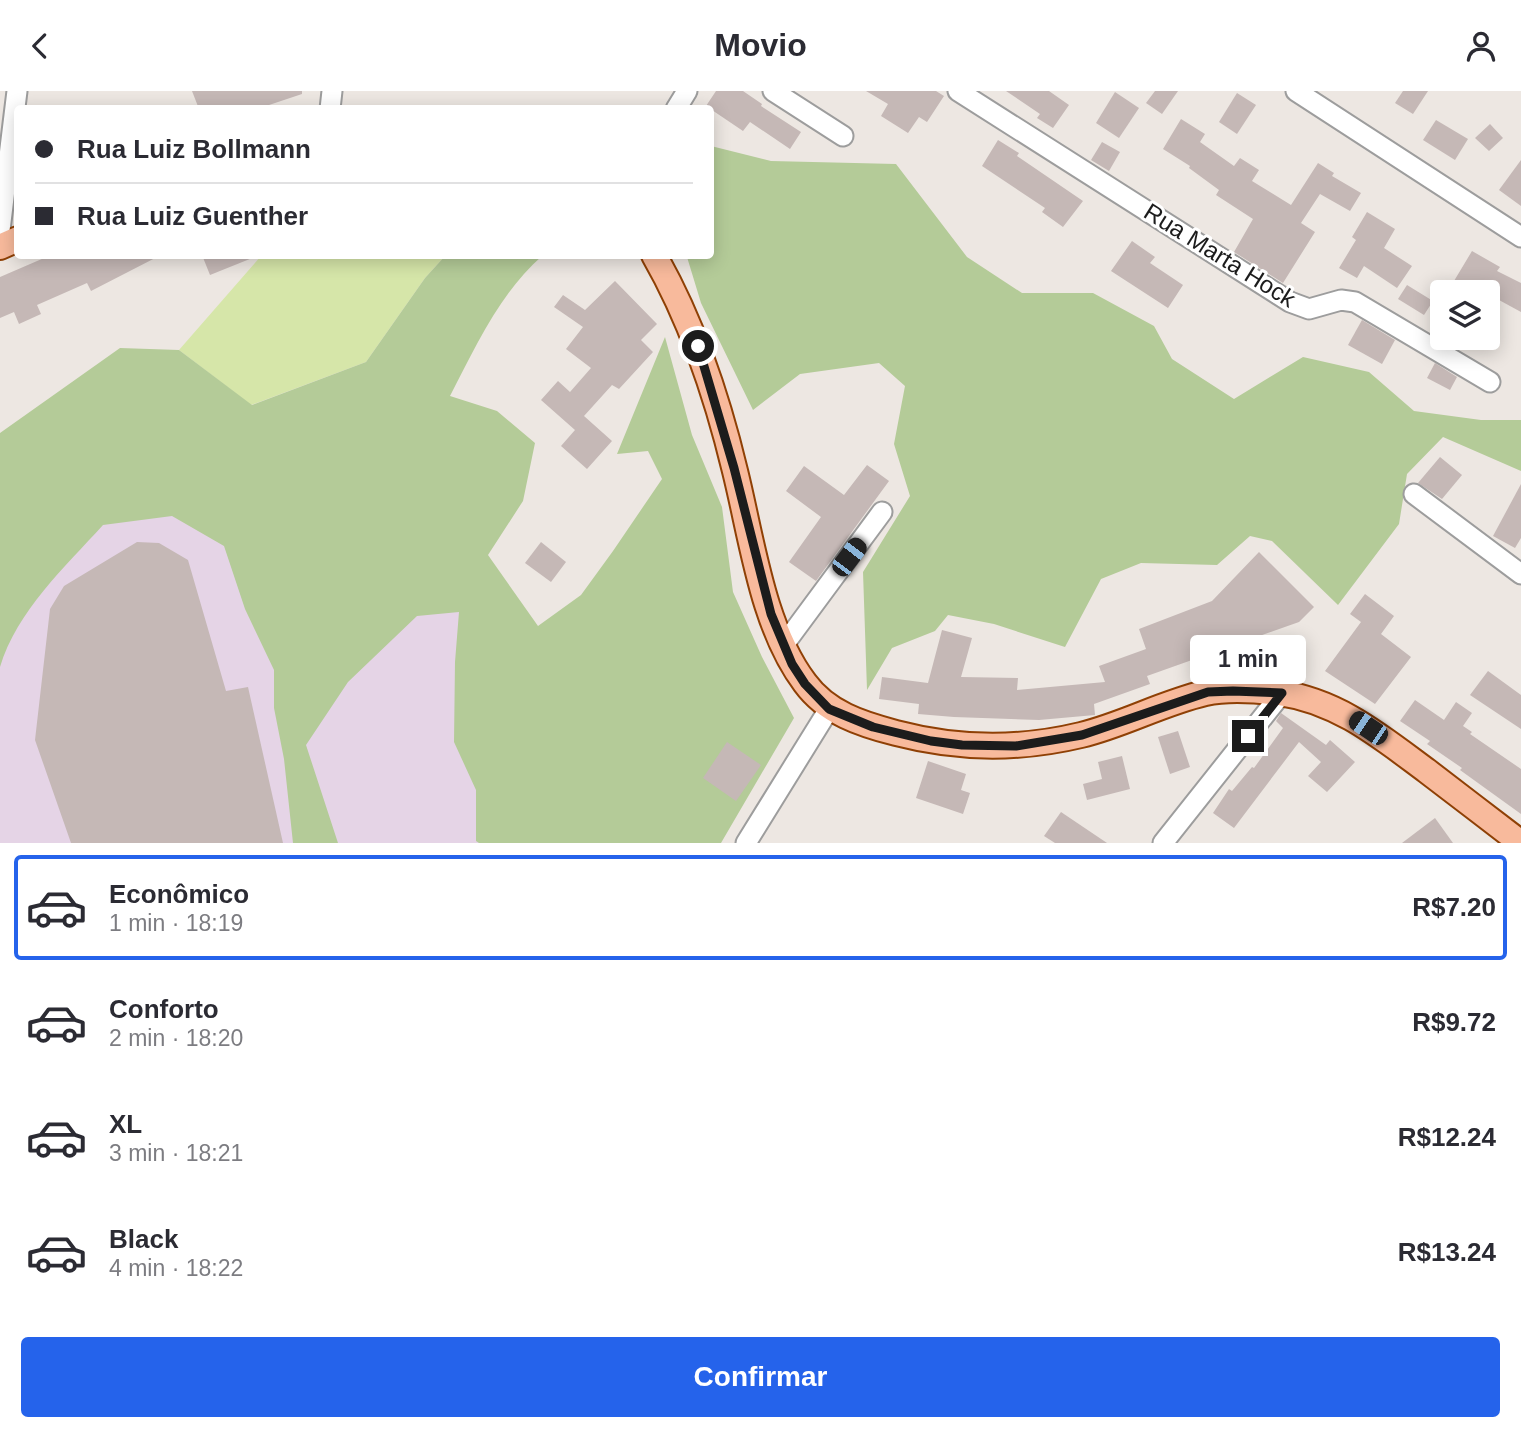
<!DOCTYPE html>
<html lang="pt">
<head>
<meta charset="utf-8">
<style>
  body { margin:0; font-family:Helvetica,sans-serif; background:#f2f2f3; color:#2b2b33; height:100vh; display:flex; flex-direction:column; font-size:26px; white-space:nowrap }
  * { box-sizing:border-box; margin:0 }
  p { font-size:23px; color:#7c7c81 }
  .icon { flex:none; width:38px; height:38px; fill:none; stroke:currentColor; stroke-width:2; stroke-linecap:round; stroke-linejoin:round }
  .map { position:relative; height:752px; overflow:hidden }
  .side { display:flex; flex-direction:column; background:#fff; flex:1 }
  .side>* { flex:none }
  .guide { position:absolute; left:14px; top:14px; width:700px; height:154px; border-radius:7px; box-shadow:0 4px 18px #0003; display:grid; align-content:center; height:154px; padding:0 21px; background:#fff }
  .controls { position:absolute; left:1430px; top:189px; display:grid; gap:14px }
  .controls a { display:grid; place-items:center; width:70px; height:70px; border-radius:7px; background:#fff; box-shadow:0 4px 18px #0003; font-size:35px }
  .end { position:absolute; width:32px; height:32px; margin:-16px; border:9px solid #1c1c1c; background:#fff; box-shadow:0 0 0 4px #fff }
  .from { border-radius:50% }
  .bubble { position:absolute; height:49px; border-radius:7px; background:#fff; box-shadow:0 4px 18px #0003; font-size:23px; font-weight:600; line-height:49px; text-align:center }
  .car { position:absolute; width:21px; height:42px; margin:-21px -10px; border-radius:9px; box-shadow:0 0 5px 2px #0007; background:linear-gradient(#222 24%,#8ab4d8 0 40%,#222 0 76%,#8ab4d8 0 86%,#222 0) }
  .guide b { display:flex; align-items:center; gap:24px; height:66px; font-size:26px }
  .guide b+b { border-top:2px solid #e1e1e2 }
  .guide i { width:18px; height:18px; background:#2b2b33 }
  ul { padding:12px 0 0; list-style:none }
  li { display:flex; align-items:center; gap:21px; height:105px; margin:0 14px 10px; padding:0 7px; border:4px solid transparent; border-radius:7px }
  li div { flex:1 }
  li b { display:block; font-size:26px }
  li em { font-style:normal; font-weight:600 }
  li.on { border-color:#2563eb }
  li>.icon { width:63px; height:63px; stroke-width:1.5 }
  .cta { display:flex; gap:14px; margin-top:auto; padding:14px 21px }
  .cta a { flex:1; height:80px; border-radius:7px; background:#2563eb; color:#fff; font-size:28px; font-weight:600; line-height:80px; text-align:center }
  header { display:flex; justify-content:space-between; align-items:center; height:91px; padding:0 21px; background:#fff; font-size:32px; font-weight:600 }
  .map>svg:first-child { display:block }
</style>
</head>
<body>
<header><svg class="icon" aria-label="back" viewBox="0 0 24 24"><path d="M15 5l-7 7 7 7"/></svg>Movio<svg class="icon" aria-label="person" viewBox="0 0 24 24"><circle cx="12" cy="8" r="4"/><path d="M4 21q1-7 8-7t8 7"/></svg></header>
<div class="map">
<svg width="1521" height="752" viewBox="0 0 1521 752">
  <rect width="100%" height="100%" fill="#ede7e2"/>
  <path fill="#e5d4e6" d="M175 275 496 502 579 752H0V432Z"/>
  <path fill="#d6e6a9" d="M261 165H445L425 187 366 271 251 314 179 259Z"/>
  <g fill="#b4cb98">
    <path d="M711 55 771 70 896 73 967 166 1022 202H1093L1154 235 1172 268 1234 308 1303 266 1369 281 1414 320 1481 329H1521V380L1443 346 1407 383 1399 433 1338 514 1272 450 1250 445 1217 474 1141 472 1101 488 1065 556 994 533 948 524 935 540 892 557 867 599 863 481 910 405 894 353 905 295 879 272 800 283 753 319 701 212 687 166 688 165 710 164Z"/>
    <path d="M445 165H542C500 202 476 255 450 305L497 320 535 352 523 410 488 464 538 535 581 504 613 460 662 388 648 360 617 363 665 246 692 344 722 416 733 501 762 566 794 627 721 752H479L476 750V699L454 651 455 571 459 521 417 525 348 591 306 654 338 752H293L284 668 274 617V579L245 518 224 455 172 425 103 434C65 476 17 520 0 576V342L120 257 179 259 252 314 366 271 425 187Z"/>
  </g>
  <g fill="#c5b8b6">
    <path d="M192 0H302V3L257 18H199Z"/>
    <path d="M716 0H743L762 13 761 15 801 41 790 58 750 31 743 40 706 15Z"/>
    <path d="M866 0H936L944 5 927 31 919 26 908 42 881 25 888 13Z"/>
    <path d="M1006 0H1049L1069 14 1053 37 1037 27 1040 23Z"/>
    <path d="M1155 0H1178L1162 23 1146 12Z"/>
    <path d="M1403 0H1428L1413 23 1395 12Z"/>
    <path d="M1115 1 1139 17 1119 47 1096 32Z"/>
    <path d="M1237 2 1256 14 1237 43 1219 31Z"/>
    <path d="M1181 28 1205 43 1200 51 1234 75 1240 67 1259 79 1252 90 1291 114 1318 72 1334 82 1332 85 1361 102 1350 120 1320 103 1301 132 1315 141 1283 192 1234 161 1253 128 1216 104 1219 99 1189 77 1190 75 1163 58Z"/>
    <path d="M1436 29 1468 48 1455 69 1423 49Z"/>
    <path d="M1490 33 1503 47 1489 60 1475 47Z"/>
    <path d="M998 49 1019 62 1017 65 1083 110 1063 136 1042 121 1045 117 982 75Z"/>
    <path d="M1102 51 1120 61 1109 80 1091 69Z"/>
    <path d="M1521 69V115L1499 99Z"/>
    <path d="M1367 121 1395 138 1384 157 1412 175 1397 197 1364 175 1357 187 1339 177 1356 149 1352 146Z"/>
    <path d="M1132 150 1155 166 1150 172 1183 194 1168 217 1111 180Z"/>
    <path d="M1472 160 1500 176 1497 180 1521 192V221L1488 203V201H1472L1454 190Z"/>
    <path d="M51 164H161L91 200 87 192 37 214 41 223 19 233 14 221 0 227V186Z"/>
    <path d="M202 164H256L257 165 210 184Z"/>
    <path d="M615 190 657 233 641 249 653 261 619 298 612 294 584 325 612 350 587 378 561 355 575 339 541 309 558 290 570 301 591 277 566 258 583 236 554 216 563 204 585 219Z"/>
    <path d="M1407 194 1433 210 1424 224 1398 208Z"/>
    <path d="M1362 229 1395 249 1382 273 1348 254Z"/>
    <path d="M1435 272 1457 286 1450 299 1427 287Z"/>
    <path d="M1440 366 1462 384 1442 408 1418 392Z"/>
    <path d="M867 374 889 390 816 490 789 471 821 426 786 400 804 375 844 404Z"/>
    <path d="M1521 393V447L1515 457 1493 445Z"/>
    <path d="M137 451 159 452 188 469 226 600 248 596 283 752H71L35 649 50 518 64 495Z"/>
    <path d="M541 451 566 471 551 491 525 472Z"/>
    <path d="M1259 461 1314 516 1299 531 1147 585 1150 593 1094 613 1095 624 1039 629 954 626 918 623 919 613 879 608 882 586 928 592 942 539 972 547 961 586 1018 587 1017 599 1105 591 1099 575 1146 558 1139 538 1212 510Z"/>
    <path d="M1365 503 1394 525 1381 543 1411 566 1375 613 1325 580 1361 531 1350 523Z"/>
    <path d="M1488 580 1521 604V638L1470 604Z"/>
    <path d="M1415 609 1444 629 1456 611 1472 622 1463 635 1472 641 1470 643 1521 678V723L1460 679 1462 677 1427 653 1430 650 1400 630Z"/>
    <path d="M1281 622 1326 654 1330 649 1355 671 1327 701 1308 685 1321 671 1299 651 1234 737 1213 722 1229 698 1232 700 1252 676 1254 677 1283 637 1276 630Z"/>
    <path d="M1178 640 1190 676 1170 683 1158 646Z"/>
    <path d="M727 651 761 674 736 710 703 687Z"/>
    <path d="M1122 665 1130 698 1087 709 1083 693 1102 688 1098 671Z"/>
    <path d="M928 670 966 683 961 699 970 702 963 723 916 707Z"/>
    <path d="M1061 721 1107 752H1055L1044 745Z"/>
    <path d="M1435 727 1453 752H1402Z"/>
  </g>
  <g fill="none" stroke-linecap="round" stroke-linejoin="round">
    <g stroke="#9d9d9d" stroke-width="23">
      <g id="minor">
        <path d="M773 0 843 45"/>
        <path d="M958 0 1290 211 1309 218 1341 209 1355 211 1490 291"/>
        <path d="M1296 0 1521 146"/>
        <path d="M330 18 332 0"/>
        <path d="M676 18 687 0"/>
        <path d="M0 139 17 0"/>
        <path d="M1414 403 1521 483"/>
        <path d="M783 555 882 421"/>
        <path d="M746 752 829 618"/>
        <path d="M1163 752 1282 602"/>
      </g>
    </g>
    <g stroke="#8f4005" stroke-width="28">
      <g id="major">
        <path d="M0 156 18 148"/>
        <path d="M654 164C693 232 717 305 735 380 752 448 762 535 805 592 827 622 861 633 896 642 957 658 1019 659 1081 644 1123 634 1162 612 1205 602 1228 597 1256 599 1280 602 1338 610 1381 646 1427 680 1458 704 1490 728 1521 752"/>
      </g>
    </g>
    <use href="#minor" stroke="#fff" stroke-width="19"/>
    <use href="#major" stroke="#f8ba9c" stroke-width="24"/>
  </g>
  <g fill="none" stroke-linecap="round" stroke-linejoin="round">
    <path stroke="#1c1c1c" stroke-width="9" d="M698 255 734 377 771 523 792 573 805 593 829 618 873 636 931 650 962 654 1016 655 1082 644 1208 601 1233 600 1282 602 1248 645"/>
  </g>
  <g text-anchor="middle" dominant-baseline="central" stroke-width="6" stroke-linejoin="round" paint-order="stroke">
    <g font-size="24" fill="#1c1c1c" stroke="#fff">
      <text transform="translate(1220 164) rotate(32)">Rua Marta Hock</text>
    </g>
  </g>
</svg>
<div class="controls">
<a><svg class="icon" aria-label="layers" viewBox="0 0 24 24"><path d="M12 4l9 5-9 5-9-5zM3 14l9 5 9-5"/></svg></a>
</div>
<i class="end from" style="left:698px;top:255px"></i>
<i class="end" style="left:1248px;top:645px"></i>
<div class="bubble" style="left:1190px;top:544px;width:116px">1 min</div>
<i class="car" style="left:849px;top:466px;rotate:37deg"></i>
<i class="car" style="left:1368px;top:637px;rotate:304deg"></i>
<div class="guide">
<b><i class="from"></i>Rua Luiz Bollmann</b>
<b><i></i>Rua Luiz Guenther</b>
</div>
</div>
<section class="side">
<ul>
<li class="on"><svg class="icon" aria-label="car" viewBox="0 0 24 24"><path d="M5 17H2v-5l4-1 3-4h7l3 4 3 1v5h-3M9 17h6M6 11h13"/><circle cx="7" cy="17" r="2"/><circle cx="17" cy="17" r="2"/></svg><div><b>Econômico</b><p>1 min · 18:19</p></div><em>R$7.20</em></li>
<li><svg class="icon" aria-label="car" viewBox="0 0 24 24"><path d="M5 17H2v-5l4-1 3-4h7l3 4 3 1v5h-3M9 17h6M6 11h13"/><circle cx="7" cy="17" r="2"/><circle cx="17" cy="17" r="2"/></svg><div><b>Conforto</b><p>2 min · 18:20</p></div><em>R$9.72</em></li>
<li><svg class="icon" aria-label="car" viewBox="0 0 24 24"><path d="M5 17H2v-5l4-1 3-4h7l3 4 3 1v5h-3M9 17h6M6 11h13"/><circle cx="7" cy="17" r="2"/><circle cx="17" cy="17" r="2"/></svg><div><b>XL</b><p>3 min · 18:21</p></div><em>R$12.24</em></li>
<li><svg class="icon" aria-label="car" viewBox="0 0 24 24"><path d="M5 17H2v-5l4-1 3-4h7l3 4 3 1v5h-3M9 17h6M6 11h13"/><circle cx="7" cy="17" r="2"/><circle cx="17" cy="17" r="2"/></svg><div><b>Black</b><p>4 min · 18:22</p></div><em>R$13.24</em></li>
</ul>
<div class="cta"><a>Confirmar</a></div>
</section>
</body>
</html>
